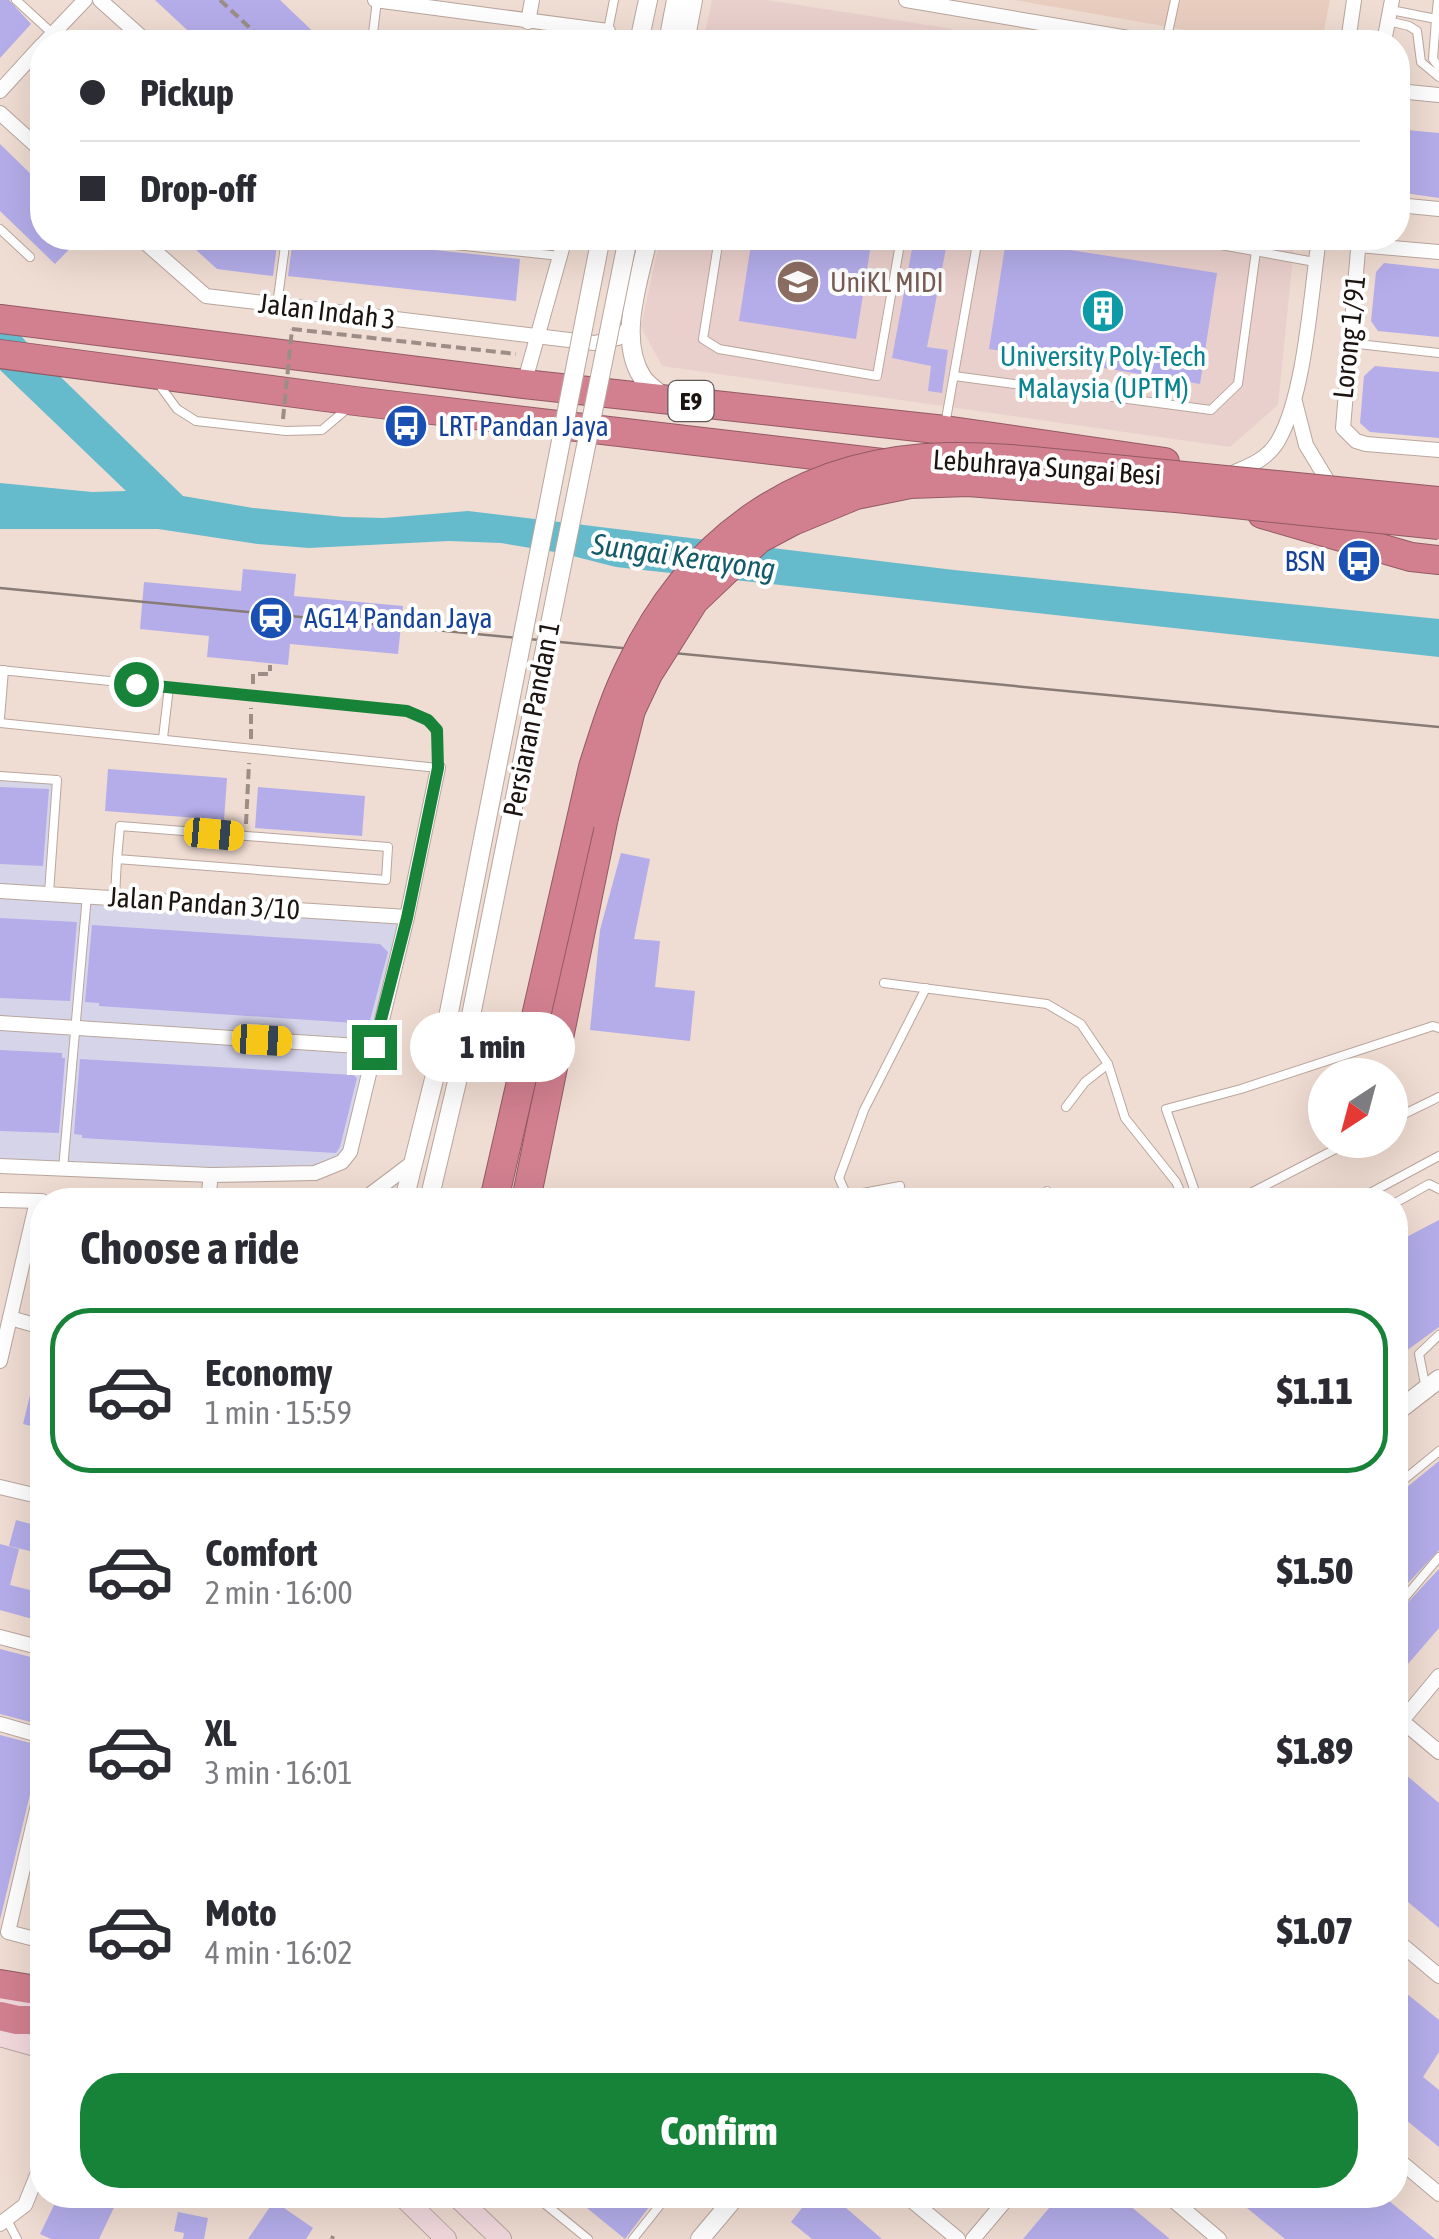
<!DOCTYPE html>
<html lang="en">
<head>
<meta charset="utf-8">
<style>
  body { margin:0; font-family:"Asap Condensed",sans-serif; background:#f2f2f3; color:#2b2b33; height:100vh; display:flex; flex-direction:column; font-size:38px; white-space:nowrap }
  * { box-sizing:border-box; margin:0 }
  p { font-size:32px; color:#7c7c81 }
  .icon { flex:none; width:55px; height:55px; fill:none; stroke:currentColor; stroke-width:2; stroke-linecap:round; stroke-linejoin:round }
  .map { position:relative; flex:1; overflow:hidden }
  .side { position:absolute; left:30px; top:1188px; width:1378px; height:1020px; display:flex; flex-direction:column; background:#fff; border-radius:40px; box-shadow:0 10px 40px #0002 }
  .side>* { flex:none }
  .guide { position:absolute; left:30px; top:30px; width:1380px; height:220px; border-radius:40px; box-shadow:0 10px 40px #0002; display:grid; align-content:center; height:220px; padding:0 50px; background:#fff }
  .needle { width:65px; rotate:216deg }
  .buttons { position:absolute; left:1308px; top:1058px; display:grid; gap:20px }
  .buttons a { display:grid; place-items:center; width:100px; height:100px; border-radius:50%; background:#fff; box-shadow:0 10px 40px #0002; font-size:50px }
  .end { position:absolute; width:45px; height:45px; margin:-22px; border:12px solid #178339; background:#fff; box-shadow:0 0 0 5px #fff }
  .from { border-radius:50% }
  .bubble { position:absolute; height:70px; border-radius:35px; background:#fff; box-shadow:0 10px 40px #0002; font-size:32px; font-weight:800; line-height:70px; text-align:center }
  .car { position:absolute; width:30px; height:60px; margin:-30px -15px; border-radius:12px; box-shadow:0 0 8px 2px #0007; background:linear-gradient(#f5c518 24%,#345 0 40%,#f5c518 0 76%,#345 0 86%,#f5c518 0) }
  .guide b { display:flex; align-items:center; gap:35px; height:95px; font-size:38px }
  .guide b+b { border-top:2px solid #e1e1e2 }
  .guide i { width:25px; height:25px; background:#2b2b33 }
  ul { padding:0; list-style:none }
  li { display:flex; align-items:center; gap:30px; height:165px; margin:0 20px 15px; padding:0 30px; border:5px solid transparent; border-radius:40px }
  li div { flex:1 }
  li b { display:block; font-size:38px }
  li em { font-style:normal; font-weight:800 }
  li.current { border-color:#178339 }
  li>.icon { width:90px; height:90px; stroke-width:1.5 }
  h2 { padding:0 50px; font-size:45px; line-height:120px }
  .button { display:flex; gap:20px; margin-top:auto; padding:20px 50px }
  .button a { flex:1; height:115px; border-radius:40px; background:#178339; color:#fff; font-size:40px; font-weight:800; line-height:115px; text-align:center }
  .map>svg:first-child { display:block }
</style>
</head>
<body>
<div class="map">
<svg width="1439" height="2239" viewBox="0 0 1439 2239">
  <rect width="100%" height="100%" fill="#efdcd2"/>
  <path fill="#d6d4e9" d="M0 781 52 784 46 898 398 924 343 1150 338 1157 312 1166 207 1169 0 1160Z"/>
  <path fill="#e9cec0" d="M1014 0H1330L1324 30 1308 42H1255Z"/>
  <g fill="#ead0cc">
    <path d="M712 0H767L953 29 952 42H703Z"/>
    <path d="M660 238H1295L1278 405 1230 447 662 366 641 327Z"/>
  </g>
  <path fill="#65bacb" d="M0 311 34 351 183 496 253 508 344 517 384 518 468 511 954 570 1439 619V657L616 567 561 553 501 543 449 541 309 548 258 544 158 529H0V483L92 492 126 491 0 370Z"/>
  <g fill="#b4adea">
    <path d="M0 0H9L31 24 0 58Z"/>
    <path d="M155 0H280L324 42H200Z"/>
    <path d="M1407 130 1439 133V198L1398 192V138Z"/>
    <path d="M0 144 42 185V238H80L55 264 0 211Z"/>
    <path d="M183 238H278L273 276 217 269Z"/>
    <path d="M293 238 354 244V238H381L387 245 520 259 516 301 288 276Z"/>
    <path d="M752 238H872L856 339 739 321Z"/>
    <path d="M914 238 947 243 927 347 948 350 942 393 928 391 931 366 892 358Z"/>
    <path d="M1006 240 1217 273 1200 384 989 349Z"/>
    <path d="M1384 263 1439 269V337L1378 331 1371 321 1376 272Z"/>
    <path d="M1375 366 1439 372V438L1370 432 1360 423 1364 376Z"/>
    <path d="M243 569 296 574 294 596 403 606 398 654 290 644 288 665 207 657 209 636 140 629 144 582 241 591Z"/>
    <path d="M108 769 227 778 224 820 105 811Z"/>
    <path d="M0 787 49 789 43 866 0 864Z"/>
    <path d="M258 787 365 796 362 836 255 828Z"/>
    <path d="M621 853 650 859 634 939 660 941 655 987 695 991 690 1041 590 1030 600 930Z"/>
    <path d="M0 918 77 922 70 1001 0 998Z"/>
    <path d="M92 925 380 944 388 952 369 1024 99 1006V1003L85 1002Z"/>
    <path d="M0 1050 62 1053V1058H65L59 1133 0 1131Z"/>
    <path d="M80 1059 353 1075 357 1078 340 1147 336 1153 82 1138V1135L74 1134Z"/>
    <path d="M1439 1220V1327L1395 1359V1243Z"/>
    <path d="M37 1366H42V1429L23 1424Z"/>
    <path d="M1439 1461V1550L1395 1597V1497Z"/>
    <path d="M16 1520 42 1527V1554L9 1546Z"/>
    <path d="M0 1544 19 1549 10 1585 42 1593 36 1620 0 1610Z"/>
    <path d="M1439 1569V1628L1395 1679V1616Z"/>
    <path d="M0 1649 42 1660V1725L0 1714Z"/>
    <path d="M0 1735 42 1746V1778L32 1786 0 1920Z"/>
    <path d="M1405 1774 1439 1803V1928L1395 1891V1786Z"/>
    <path d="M1395 1984 1439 2020V2052L1423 2077 1439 2090V2147L1395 2111Z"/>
    <path d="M59 2195H120L99 2239H51L40 2234Z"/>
    <path d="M571 2195H642L652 2203 625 2239Z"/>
    <path d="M812 2195H831L882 2239H812L791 2222Z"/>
    <path d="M1060 2195H1117L1170 2239H1023Z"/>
    <path d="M1250 2195H1382L1435 2239H1285L1242 2204Z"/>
    <path d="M274 2201 313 2228 306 2239H248Z"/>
    <path d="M178 2212 208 2218 204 2239H183L184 2233 174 2231Z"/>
  </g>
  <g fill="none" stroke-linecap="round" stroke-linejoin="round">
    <g stroke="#b9a69d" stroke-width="10">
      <g id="service">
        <path d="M16 0 53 34"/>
        <path d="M1391 10 1436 19 1438 0"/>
        <path d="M1436 19 1433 59 1439 67"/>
        <path d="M1388 21 1409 26 1417 31 1421 62 1439 77"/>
        <path d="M608 30 614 0"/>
        <path d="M372 42 377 0"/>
        <path d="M1166 42 1175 0"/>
        <path d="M0 229 30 257"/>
        <path d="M388 238 560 256"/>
        <path d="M719 238 703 339 719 349 877 376 901 238"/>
        <path d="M1182 238 1315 262"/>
        <path d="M277 305 286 238"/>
        <path d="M1349 343 1439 353"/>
        <path d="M954 376 1211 410 1238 384 1256 251"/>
        <path d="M158 383 177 409 196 421 286 431 322 430 348 408"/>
        <path d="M945 425 978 238"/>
        <path d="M0 670 407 711C443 725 437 733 438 768L0 723"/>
        <path d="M0 718 4 670"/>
        <path d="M163 738 169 687"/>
        <path d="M0 776 57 780 49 893"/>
        <path d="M115 896 117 859 386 880 388 847 120 826 117 859"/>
        <path d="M884 983 1047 1004 1081 1024 1108 1064 1125 1118 1176 1182 1180 1191 1179 1200"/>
        <path d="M1066 1107 1085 1082 1108 1064"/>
        <path d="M1390 1121 1439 1097"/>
        <path d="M63 1169 87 895"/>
        <path d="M900 1186 847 1196 839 1178 864 1110 926 988"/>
        <path d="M1047 1191 1052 1200"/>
        <path d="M1198 1200 1166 1109 1241 1089 1433 1026 1439 1028"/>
        <path d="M1237 1200 1353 1140"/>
        <path d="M1357 1200 1439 1156"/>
        <path d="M1395 1203 1429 1184 1439 1189"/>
        <path d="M1426 1389 1419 1354 1439 1335"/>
        <path d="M1395 1487 1439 1451"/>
        <path d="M1395 1609 1439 1557"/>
        <path d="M1395 1699 1410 1711"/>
        <path d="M534 2195 588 2239"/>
        <path d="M7 2220 17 2239"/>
        <path d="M633 2239 668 2195"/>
      </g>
    </g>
    <g stroke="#b9a69d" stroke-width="16">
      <g id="minor">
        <path d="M100 0 147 42"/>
        <path d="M375 0 608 31 606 42"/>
        <path d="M906 0 1152 42"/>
        <path d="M528 22 532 0"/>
        <path d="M45 42 85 0"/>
        <path d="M1348 42 1354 0"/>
        <path d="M1384 42 1392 0"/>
        <path d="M0 91 42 45"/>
        <path d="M1398 91 1439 95"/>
        <path d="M0 113 42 151"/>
        <path d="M1398 205 1439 209"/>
        <path d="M140 238 206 296 594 343 618 338 631 326"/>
        <path d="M1359 238 1343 428 1356 441 1366 444 1439 450"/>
        <path d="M1358 245 1439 252"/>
        <path d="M524 384 565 238"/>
        <path d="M1295 402 1306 445 1330 485"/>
        <path d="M1235 472C1252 465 1268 458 1278 441 1305 395 1311 293 1319 238"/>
        <path d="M0 891 407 917"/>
        <path d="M0 1023 374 1047"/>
        <path d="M0 1166 211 1175 315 1173 342 1162 350 1152 407 917 438 768"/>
        <path d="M0 1200 42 1201"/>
        <path d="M208 1200 211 1175"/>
        <path d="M363 1200 412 1163"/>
        <path d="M10 1318 42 1327"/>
        <path d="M0 1361 37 1201"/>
        <path d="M0 1487 42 1497"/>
        <path d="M0 1637 42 1648"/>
        <path d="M1402 1721 1439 1752"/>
        <path d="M0 1724 42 1736"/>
        <path d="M1395 1729 1439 1676"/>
        <path d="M42 1788 8 1932 42 1941"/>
        <path d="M1395 1939 1439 1976"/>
        <path d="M1395 2157 1439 2194"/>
        <path d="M905 2195 958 2239"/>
        <path d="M1167 2195 1219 2239"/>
        <path d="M0 2224 25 2205 42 2163"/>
        <path d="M973 2239 1010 2195"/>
      </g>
    </g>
    <g stroke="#b9a69d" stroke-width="20">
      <g id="tertiary">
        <path d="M639 42 648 0"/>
        <path d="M668 42 676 0"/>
        <path d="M685 42 693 0"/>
        <path d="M648 238C640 278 617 338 642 377 648 386 657 391 665 398"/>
        <path d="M404 1200 443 1043"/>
        <path d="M429 1200 461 1065"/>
        <path d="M1395 1413 1439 1379"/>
        <path d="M700 2239 737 2195"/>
      </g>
    </g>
    <g stroke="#b9a69d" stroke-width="22">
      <g id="secondary">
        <path d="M0 1998 42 2009"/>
        <path d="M0 2036 42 2048"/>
        <path d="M401 2195 446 2239"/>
        <path d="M455 2195 501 2239"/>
      </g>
    </g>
    <g stroke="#925a64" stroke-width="30">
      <g id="motorway">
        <path d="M0 319 524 384 945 430 1165 462"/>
        <path d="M0 354 355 401 882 463"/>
        <path d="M1262 514 1411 557 1439 560"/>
        <path d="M526 1200 604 817"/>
        <path d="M0 1984 42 1991"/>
        <path d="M0 2016 17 2020H42"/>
      </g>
    </g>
    <g stroke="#9c8e87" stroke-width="4" stroke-dasharray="10 5" stroke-linecap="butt">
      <path d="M220 0 265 42"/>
      <path d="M292 329 516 354"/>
      <path d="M253 684V674H270V665"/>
      <path d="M251 739V708"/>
      <path d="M246 824 249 763"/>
      <path d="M332 2239 333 2236"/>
    </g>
    <use href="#service" stroke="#fff" stroke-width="8"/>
    <use href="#minor" stroke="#fff" stroke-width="14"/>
    <use href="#tertiary" stroke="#fff" stroke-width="18"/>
    <use href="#secondary" stroke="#f2d9de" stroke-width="20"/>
    <use href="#motorway" stroke="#d28090" stroke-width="28"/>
    <path stroke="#887b75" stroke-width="2.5" d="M0 588 1439 727"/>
    <g stroke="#b9a69d" stroke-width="20" stroke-linecap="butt">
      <g id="tertiary-bridge">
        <path d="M443 1043 599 247"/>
        <path d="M461 1065 628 238"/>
      </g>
    </g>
    <g stroke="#925a64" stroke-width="30" stroke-linecap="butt">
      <g id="motorway-bridge">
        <path d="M604 817 631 710 648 674 694 601 759 539 793 521 856 495 910 484 968 482 1176 498 1439 525"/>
        <path d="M494 1200 593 767C604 733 614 699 630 667 692 536 802 460 947 457 1003 456 1059 464 1114 469 1222 479 1331 491 1439 501"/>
      </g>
    </g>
    <path stroke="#9c8e87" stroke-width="4" stroke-dasharray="10 5" stroke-linecap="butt" d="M283 419 292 329"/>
    <use href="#tertiary-bridge" stroke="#fff" stroke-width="18"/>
    <use href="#motorway-bridge" stroke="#d28090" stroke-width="28"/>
  </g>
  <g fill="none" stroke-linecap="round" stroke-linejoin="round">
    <path stroke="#178339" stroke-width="12" d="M136 684 407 711 428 720 437 730 438 768 407 918 374 1047"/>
  </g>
  <defs>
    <g id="university-disc" transform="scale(2.25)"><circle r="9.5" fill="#8d6e63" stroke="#fff"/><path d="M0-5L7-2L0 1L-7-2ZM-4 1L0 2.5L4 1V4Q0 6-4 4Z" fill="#fff"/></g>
    <g id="building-disc" transform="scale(2.25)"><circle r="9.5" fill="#0f9aa8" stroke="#fff"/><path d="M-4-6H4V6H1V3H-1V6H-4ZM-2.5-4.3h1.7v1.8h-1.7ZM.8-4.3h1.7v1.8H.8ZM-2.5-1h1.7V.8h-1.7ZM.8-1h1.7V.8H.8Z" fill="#fff"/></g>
    <g id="bus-disc" transform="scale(2.25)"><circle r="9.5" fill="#1a4fb4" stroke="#fff"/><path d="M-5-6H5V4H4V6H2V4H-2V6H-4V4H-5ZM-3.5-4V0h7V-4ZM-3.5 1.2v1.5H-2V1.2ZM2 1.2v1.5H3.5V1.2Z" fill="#fff"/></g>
    <g id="station-disc" transform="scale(2.25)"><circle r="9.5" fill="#1a4fb4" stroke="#fff"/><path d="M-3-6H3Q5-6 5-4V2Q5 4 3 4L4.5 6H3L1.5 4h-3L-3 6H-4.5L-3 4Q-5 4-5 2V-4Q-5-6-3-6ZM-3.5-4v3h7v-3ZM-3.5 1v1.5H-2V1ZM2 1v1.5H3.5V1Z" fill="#fff"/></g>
  </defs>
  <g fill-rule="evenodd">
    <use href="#university-disc" x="798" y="282"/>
    <use href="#building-disc" x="1103" y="311"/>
    <use href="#bus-disc" x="406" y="426"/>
    <use href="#bus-disc" x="1359" y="561"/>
    <use href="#station-disc" x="271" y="618"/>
  </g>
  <g text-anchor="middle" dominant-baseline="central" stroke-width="8" stroke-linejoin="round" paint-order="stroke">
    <rect fill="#fff" stroke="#5f5a58" stroke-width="2.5" x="668.5" y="381" width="45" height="40" rx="8"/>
    <g font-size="25" font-weight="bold" fill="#1b1411">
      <text x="691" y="401">E9</text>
    </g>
    <g font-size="28" fill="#785e54" stroke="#fff" text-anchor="start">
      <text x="830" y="282">UniKL MIDI</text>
    </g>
    <g font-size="28" fill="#1b1411" stroke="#fff">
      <text transform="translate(327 311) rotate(7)">Jalan Indah 3</text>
      <text transform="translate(1349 337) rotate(-84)">Lorong 1/91</text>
      <text transform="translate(1047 467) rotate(4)">Lebuhraya Sungai Besi</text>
      <text transform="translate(531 719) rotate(-79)">Persiaran Pandan 1</text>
      <text transform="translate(204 903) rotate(4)">Jalan Pandan 3/10</text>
    </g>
    <g font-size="28" fill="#0d838f" stroke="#fff">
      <text x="1103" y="356">University Poly-Tech<tspan x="1103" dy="32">Malaysia (UPTM)</tspan></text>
    </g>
    <g font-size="28" fill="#164399" stroke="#fff" text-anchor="start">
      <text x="438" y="426">LRT Pandan Jaya</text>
      <text x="1326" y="561" text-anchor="end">BSN</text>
      <text x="304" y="618">AG14 Pandan Jaya</text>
    </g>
    <g font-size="30" font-style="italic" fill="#135b67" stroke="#fff">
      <text transform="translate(684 556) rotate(8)">Sungai Kerayong</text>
    </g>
  </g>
</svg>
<div class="buttons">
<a><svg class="needle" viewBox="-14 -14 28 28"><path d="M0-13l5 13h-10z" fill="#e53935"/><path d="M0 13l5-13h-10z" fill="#7c7c81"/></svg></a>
</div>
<i class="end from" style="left:136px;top:684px"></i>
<i class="end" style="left:374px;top:1047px"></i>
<div class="bubble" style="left:410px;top:1012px;width:165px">1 min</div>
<i class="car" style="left:214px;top:834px;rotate:95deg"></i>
<i class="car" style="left:262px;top:1040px;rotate:93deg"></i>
<div class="guide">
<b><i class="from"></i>Pickup</b>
<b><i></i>Drop-off</b>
</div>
<section class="side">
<h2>Choose a ride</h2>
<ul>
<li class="current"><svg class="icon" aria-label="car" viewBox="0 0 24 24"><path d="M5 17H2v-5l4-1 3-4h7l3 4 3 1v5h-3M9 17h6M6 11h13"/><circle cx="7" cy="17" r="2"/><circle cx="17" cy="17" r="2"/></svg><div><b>Economy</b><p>1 min · 15:59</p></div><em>$1.11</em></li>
<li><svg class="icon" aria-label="car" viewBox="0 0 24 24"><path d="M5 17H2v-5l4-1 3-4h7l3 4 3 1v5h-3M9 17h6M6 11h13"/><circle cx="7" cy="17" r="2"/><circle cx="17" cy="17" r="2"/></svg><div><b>Comfort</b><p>2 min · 16:00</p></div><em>$1.50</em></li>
<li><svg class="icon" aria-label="car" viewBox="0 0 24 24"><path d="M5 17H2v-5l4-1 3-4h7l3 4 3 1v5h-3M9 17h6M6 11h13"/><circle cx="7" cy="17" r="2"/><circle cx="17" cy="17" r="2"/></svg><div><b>XL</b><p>3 min · 16:01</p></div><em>$1.89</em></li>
<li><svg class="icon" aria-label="car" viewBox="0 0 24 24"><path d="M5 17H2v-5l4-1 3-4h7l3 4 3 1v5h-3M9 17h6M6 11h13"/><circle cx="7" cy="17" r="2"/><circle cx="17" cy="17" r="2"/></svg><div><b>Moto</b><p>4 min · 16:02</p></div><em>$1.07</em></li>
</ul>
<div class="button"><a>Confirm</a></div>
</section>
</div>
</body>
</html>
